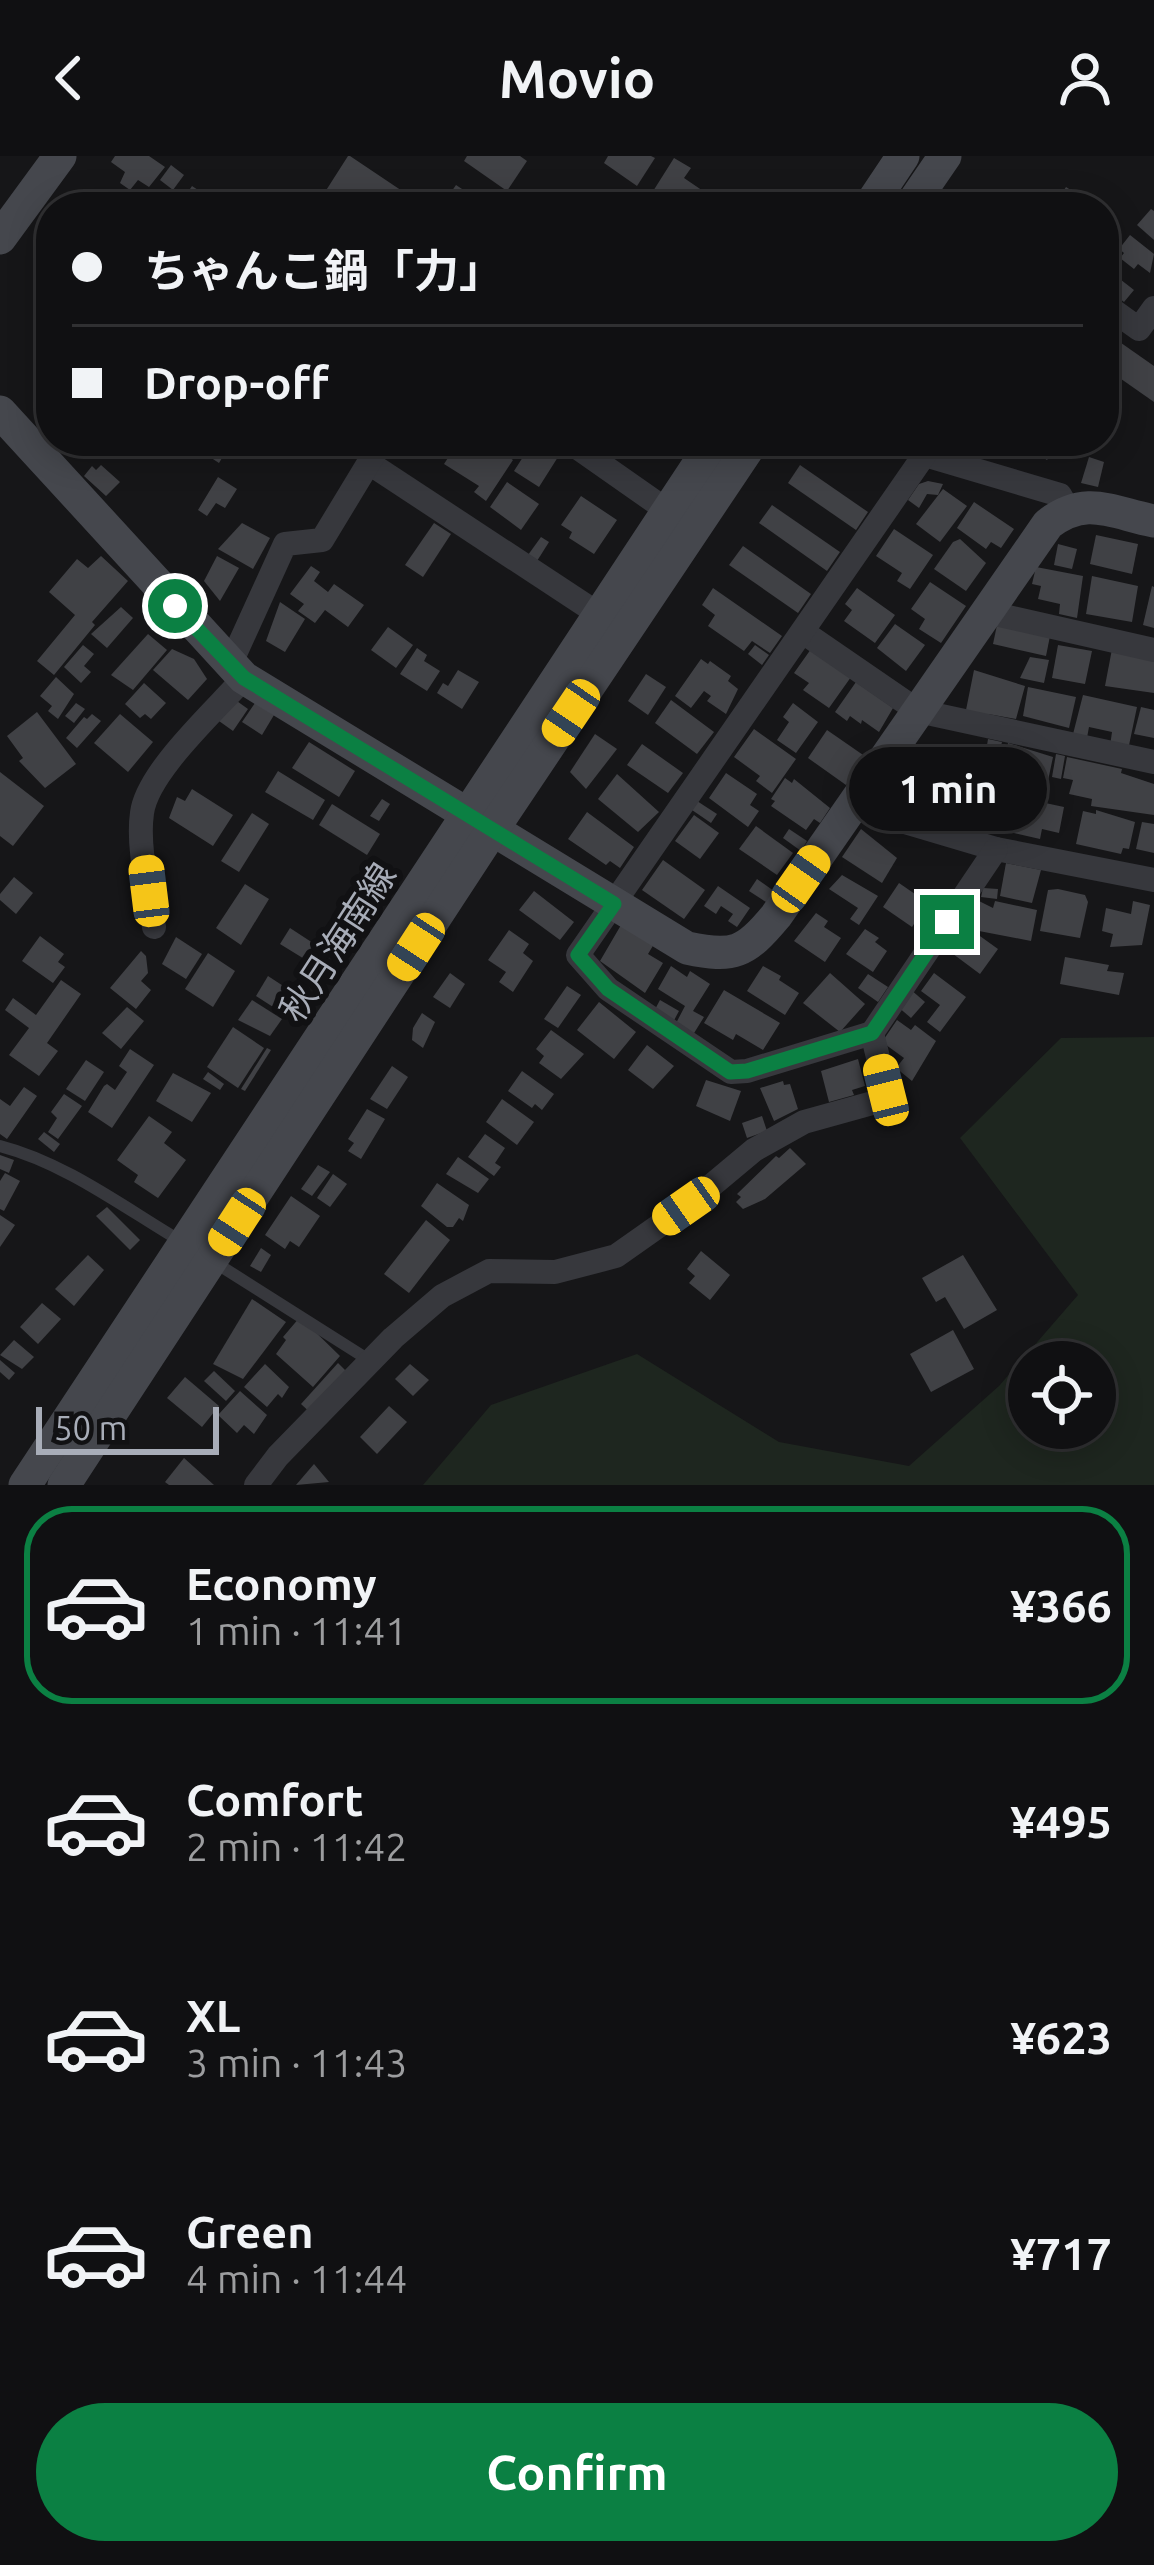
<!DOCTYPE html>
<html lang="en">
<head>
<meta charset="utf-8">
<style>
  body { margin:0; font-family:Ubuntu,"Noto Sans JP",sans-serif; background:#1e1e20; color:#f1f3f6; height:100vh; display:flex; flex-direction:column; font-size:45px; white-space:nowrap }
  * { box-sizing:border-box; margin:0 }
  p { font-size:39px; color:#9c9d9f }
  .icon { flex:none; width:66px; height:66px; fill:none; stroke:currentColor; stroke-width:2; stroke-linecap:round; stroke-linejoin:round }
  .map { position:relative; height:1329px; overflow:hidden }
  .details { display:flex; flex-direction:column; background:#101012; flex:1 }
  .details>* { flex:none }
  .guide { position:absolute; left:36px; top:36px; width:1083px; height:264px; border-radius:48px; box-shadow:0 6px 30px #0003,0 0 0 3px #303032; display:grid; align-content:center; height:264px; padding:0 36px; background:#101012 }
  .controls { position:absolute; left:1008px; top:1185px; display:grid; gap:24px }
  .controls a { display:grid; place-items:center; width:108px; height:108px; border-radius:50%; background:#101012; box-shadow:0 6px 30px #0003,0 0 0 3px #303032; font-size:60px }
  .scale { position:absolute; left:36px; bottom:30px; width:183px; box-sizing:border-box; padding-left:12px; border:6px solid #a8adb8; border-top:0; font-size:33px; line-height:42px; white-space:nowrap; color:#a8adb8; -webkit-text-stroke:9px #111113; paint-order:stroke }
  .end { position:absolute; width:54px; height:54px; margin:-27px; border:15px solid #0b8043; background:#fff; box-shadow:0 0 0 6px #fff }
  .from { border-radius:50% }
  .bubble { position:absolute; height:84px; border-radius:42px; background:#101012; box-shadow:0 6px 30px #0003,0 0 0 3px #303032; font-size:39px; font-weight:700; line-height:84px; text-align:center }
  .car { position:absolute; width:36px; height:72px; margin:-36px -18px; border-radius:15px; box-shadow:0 0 9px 3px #0007; background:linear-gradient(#f5c518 24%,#345 0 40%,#f5c518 0 76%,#345 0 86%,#f5c518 0) }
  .guide b { display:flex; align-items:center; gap:42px; height:114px; font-size:45px }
  .guide b+b { border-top:3px solid #303032 }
  .guide i { width:30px; height:30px; background:#f1f3f6 }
  ul { padding:21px 0 0; list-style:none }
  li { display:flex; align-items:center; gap:36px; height:198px; margin:0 24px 18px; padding:0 12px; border:6px solid transparent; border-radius:48px }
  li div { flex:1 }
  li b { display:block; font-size:45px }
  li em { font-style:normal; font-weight:700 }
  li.on { border-color:#0b8043 }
  li>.icon { width:108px; height:108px; stroke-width:1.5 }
  .action { display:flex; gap:24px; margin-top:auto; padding:24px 36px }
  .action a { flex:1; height:138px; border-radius:72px; background:#0b8043; color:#fff; font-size:48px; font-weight:700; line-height:138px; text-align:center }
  header { display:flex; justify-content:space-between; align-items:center; height:156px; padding:0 36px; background:#101012; font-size:54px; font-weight:700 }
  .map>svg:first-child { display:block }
</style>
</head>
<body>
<header><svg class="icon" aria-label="back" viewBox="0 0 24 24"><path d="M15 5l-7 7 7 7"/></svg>Movio<svg class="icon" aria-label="person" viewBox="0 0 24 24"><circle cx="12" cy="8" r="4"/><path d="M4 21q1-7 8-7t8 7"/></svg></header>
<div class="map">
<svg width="1154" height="1329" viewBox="0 0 1154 1329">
  <rect width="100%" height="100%" fill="#161618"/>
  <path fill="#1e261f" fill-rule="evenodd" d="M1154 881V1329H423L491 1249 637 1198 779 1286 909 1310 999 1230 1078 1139 960 982 1061 882ZM1029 1206H1095V1272H1029Z"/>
  <g fill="#404145">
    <path d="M115 0H149L165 11 149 31 138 24 130 34 120 27 125 16 111 6Z"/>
    <path d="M348 0H350L426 51H336L339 45 325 36Z"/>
    <path d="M467 0H520L527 5 507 35 464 5Z"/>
    <path d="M608 0H651L655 2 637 30 604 7Z"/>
    <path d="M674 2 691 12 684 22 709 39 701 51H669L650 40Z"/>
    <path d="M171 9 184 19 173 34 160 24Z"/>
    <path d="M456 29 489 51H441Z"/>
    <path d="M192 30 204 38 217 51H173L177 46 180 48Z"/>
    <path d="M1066 31 1097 51H1053Z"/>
    <path d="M726 37 745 51H715Z"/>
    <path d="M1151 53 1154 55V84L1137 69Z"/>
    <path d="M1130 79 1154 98 1150 117 1138 108 1134 113 1120 102 1124 97 1119 93Z"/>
    <path d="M1108 104 1120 114 1116 120 1134 134 1124 146 1104 130V110Z"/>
    <path d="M1104 175 1154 210V246L1104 211Z"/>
    <path d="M193 285H228L231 287 219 307 196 292 198 289Z"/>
    <path d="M459 285H485L513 304 486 345 474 336 479 330 444 308Z"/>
    <path d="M1019 285H1061L1047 304Z"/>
    <path d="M530 290 539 297 543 292 558 301 539 331 514 315Z"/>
    <path d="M1089 301 1104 306 1098 331 1081 327Z"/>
    <path d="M101 309 120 326 106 340 84 320 92 310 96 314Z"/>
    <path d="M800 309 868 356 856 374 788 327Z"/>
    <path d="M218 321 237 333 225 352 216 347 207 360 198 354Z"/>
    <path d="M928 325 943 328 938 339 927 338 919 352 908 344 919 328Z"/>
    <path d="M507 326 539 348 521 374 490 351Z"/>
    <path d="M943 333 967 350 940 386 916 368Z"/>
    <path d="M581 340 617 364 594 398 569 382 572 376 561 369Z"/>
    <path d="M974 346 1014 373 1001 392 991 386 986 393 957 372Z"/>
    <path d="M772 349 840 396 827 415 759 367Z"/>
    <path d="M242 367 270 382 253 413 218 393Z"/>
    <path d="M434 367 451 378 423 421 405 409Z"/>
    <path d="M894 373 933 399 910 433 897 425 902 417 876 400Z"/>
    <path d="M1096 379 1138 388 1132 418 1090 408Z"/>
    <path d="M541 381 549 386 537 405 528 399Z"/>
    <path d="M960 383 986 407 966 435 934 413 953 386Z"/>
    <path d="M1058 388 1077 393 1072 413 1054 409Z"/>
    <path d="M743 390 811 438 798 457 729 409Z"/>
    <path d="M101 400 128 425 92 466 95 469 54 519 37 505 75 459 49 436 77 403 88 412Z"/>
    <path d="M217 400 239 412 220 445 204 425Z"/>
    <path d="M311 410 320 416 314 425 328 436 334 428 364 449 348 471 325 454 315 467 298 455 304 448 290 438Z"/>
    <path d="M1036 411 1083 420 1077 462 1059 458 1060 448 1038 443 1041 430 1032 428Z"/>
    <path d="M1092 420 1138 430 1132 466 1086 458Z"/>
    <path d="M930 426 966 450 941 487 919 473 925 463 911 453Z"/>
    <path d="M1152 430 1154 431V472L1143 469Z"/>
    <path d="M713 432 782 480 770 497 752 485 744 495 708 470 715 459 702 449Z"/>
    <path d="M857 432 895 459 875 487 844 465 852 454 845 448Z"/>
    <path d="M280 446 305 463 285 496 266 485Z"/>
    <path d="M121 451 133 462 107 492 91 478Z"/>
    <path d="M895 468 925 489 906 515 877 492Z"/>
    <path d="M997 469 1050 480 1046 500 993 488Z"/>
    <path d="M388 471 413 489 396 512 371 494Z"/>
    <path d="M148 478 167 494 133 534 111 519Z"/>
    <path d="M83 489 94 498 84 510 91 516 81 527 64 511Z"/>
    <path d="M755 489 769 499 762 509 748 498Z"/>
    <path d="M1058 489 1092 495 1085 528 1052 522Z"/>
    <path d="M417 492 427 499 424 505 440 515 427 535 400 518Z"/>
    <path d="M172 493 194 503 207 523 188 544 153 514Z"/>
    <path d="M811 493 851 521 829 552 803 534 809 527 794 517Z"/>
    <path d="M1112 493 1154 502V537L1105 530Z"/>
    <path d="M1030 501 1049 504 1044 527 1020 522Z"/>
    <path d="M701 503 708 508 710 505 731 520 728 525 738 533 726 558 707 545 711 540 704 535 691 552 675 540Z"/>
    <path d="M458 514 479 526 462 553 437 537 443 527 448 530Z"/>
    <path d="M974 514 1025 530 1016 563 988 558 987 565 965 559Z"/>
    <path d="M646 518 666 531 648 559 628 545Z"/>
    <path d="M56 521 74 538 58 563 48 555 52 550 40 540Z"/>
    <path d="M856 526 893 552 879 576 862 564 861 568 850 560 847 565 835 556Z"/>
    <path d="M144 527 166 547 151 563 145 558 140 562 125 548Z"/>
    <path d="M1028 531 1076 541 1069 572 1023 560Z"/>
    <path d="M1083 539 1137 551 1128 594 1110 590 1112 576 1089 571 1086 587 1072 582Z"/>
    <path d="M234 543 248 553 233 575 219 565Z"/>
    <path d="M671 544 714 576 697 598 655 567Z"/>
    <path d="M76 547 85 553 74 567 65 560Z"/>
    <path d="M255 547 274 559 262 579 242 566Z"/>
    <path d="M793 547 818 566 796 597 777 584 789 566 783 561Z"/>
    <path d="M1141 551 1154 554V582L1134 578Z"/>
    <path d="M37 556 76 608 45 632 19 605 23 602 7 580Z"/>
    <path d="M92 558 101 565 77 592 66 582 84 561 87 563Z"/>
    <path d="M120 558 153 586 128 616 94 587Z"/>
    <path d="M754 573 796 603 772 637 756 625 760 620 734 601Z"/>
    <path d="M827 574 866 601 846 629 808 602Z"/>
    <path d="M595 578 617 593 586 633 570 616Z"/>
    <path d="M988 583 1002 586 994 617 983 614Z"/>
    <path d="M309 586 355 615 339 641 292 612Z"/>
    <path d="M1008 587 1053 601 1045 639 1024 634 1025 626 1001 622Z"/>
    <path d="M642 588 683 617 668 637 627 609Z"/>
    <path d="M1056 598 1065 600 1061 623 1052 621Z"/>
    <path d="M950 599 980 606 976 626 945 619Z"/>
    <path d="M1067 601 1122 613 1121 617 1154 628V659L1091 650 1092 643 1069 638 1073 624 1063 622Z"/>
    <path d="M278 615 325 644 313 664 265 636Z"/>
    <path d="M0 616 44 650 13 690 0 680Z"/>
    <path d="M726 617 757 638 750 649 759 655 748 671 709 642Z"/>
    <path d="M617 618 659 656 638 676 598 643Z"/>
    <path d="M912 619 953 628 946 659 905 650Z"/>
    <path d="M785 622 792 627 794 623 830 652 820 667 814 663 806 674 771 650 775 645 771 643Z"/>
    <path d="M975 628 1016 638 1004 672 995 670 994 675 950 664 959 631 973 634Z"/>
    <path d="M192 633 233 659 213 690 169 662 177 641 185 645Z"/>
    <path d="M1022 642 1064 651 1059 677 1042 673 1040 683 1014 677Z"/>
    <path d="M382 643 390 648 379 665 370 660Z"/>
    <path d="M697 645 717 658 711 667 692 654Z"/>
    <path d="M332 648 380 678 367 699 319 669Z"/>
    <path d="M1096 654 1135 666 1129 693 1123 692 1121 698 1076 688 1083 655 1096 658Z"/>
    <path d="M587 656 634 691 620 712 610 705 606 709 568 683Z"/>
    <path d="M252 657 269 668 239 716 221 705Z"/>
    <path d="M694 659 719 677 700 703 675 685Z"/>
    <path d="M1142 666 1154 668V697L1136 693Z"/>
    <path d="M756 670 793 697 777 719 739 693Z"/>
    <path d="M789 673 807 685 801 695 783 682Z"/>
    <path d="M861 673 897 702 882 727 842 701Z"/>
    <path d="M663 704 705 734 684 763 642 734Z"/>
    <path d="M1006 707 1041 714 1032 747 1000 740Z"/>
    <path d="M842 719 878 740 859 769 850 763 858 752 829 733Z"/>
    <path d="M14 721 33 737 16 758 0 744V738Z"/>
    <path d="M757 723 774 735 766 746 749 735Z"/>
    <path d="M899 727 928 747 912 771 883 751Z"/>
    <path d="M245 728 269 743 241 789 216 772Z"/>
    <path d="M718 730 750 752 737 771 728 765 733 758 721 750 716 758 704 750Z"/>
    <path d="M983 732 998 733 997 743 981 741Z"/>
    <path d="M1058 733 1085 739 1088 746 1080 782 1040 775 1048 734Z"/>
    <path d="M534 735 574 766 560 784 519 754Z"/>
    <path d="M971 741 993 752 995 745 1037 754 1031 785 979 775 959 760Z"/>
    <path d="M1133 745 1150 749 1142 789 1110 791 1113 778 1102 775 1106 752 1131 758Z"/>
    <path d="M816 757 828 765 824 771 841 782 825 806 794 785Z"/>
    <path d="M959 765 998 793 980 818 941 789Z"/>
    <path d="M621 769 654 788 648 798 663 807 645 837 600 805Z"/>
    <path d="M290 772 316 789 306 804 280 788Z"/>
    <path d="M865 773 879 782 875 786 887 795 873 816 846 798Z"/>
    <path d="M509 774 529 788 523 797 533 805 513 836 499 826 506 816 488 804Z"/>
    <path d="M40 780 64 798 58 806 65 811 53 827 22 805Z"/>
    <path d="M176 781 202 798 186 823 162 808Z"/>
    <path d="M141 795 146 800 148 817 141 825 151 834 136 853 110 832Z"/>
    <path d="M208 797 235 815 213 851 185 833Z"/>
    <path d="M1065 801 1109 809 1107 815 1124 817 1119 839 1060 828Z"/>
    <path d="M671 810 687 821 690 815 710 828 693 855 704 861 691 882 674 871 685 850 658 833Z"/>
    <path d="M763 810 781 820 779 824 799 837 785 859 747 835Z"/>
    <path d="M450 817 465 828 450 852 433 841Z"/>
    <path d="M830 817 865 848 840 876 803 847Z"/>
    <path d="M934 817 966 841 940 876 927 866 940 849 921 835Z"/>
    <path d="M868 818 888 831 878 846 858 832Z"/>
    <path d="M268 820 297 839 284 858 256 840Z"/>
    <path d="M61 824 81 838 47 887 58 895 39 920 9 899 29 872 5 854 13 842 36 859Z"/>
    <path d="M567 830 581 839 558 872 544 863Z"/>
    <path d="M910 833 925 846 911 862 897 850Z"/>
    <path d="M724 834 780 867 763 894 736 878 733 884 704 867Z"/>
    <path d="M252 844 282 863 270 880 238 864Z"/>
    <path d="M660 844 679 855 671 870 652 859Z"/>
    <path d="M599 846 636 876 614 903 577 874Z"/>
    <path d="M127 851 144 865 121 893 102 877Z"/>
    <path d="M422 857 435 866 423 892 412 884 413 872Z"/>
    <path d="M897 864 911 874 915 869 936 885 912 925 896 912 904 902 882 886Z"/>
    <path d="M233 871 264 892 238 932 207 911Z"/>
    <path d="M551 874 584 898 561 923 539 907 544 900 536 893Z"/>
    <path d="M647 889 674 910 653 933 628 914Z"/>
    <path d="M267 892 271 894 245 935 241 933Z"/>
    <path d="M130 893 154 909 112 972 88 956 104 930 107 928 115 934 127 916 119 910Z"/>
    <path d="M858 903 865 930 852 934 854 939 829 946 821 915Z"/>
    <path d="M86 904 104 916 85 945 66 933Z"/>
    <path d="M392 910 408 921 387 953 370 943Z"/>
    <path d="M522 915 554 938 542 954 535 948 532 952 508 935Z"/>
    <path d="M208 916 224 928 220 934 203 923Z"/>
    <path d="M173 917 211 937 192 966 156 945Z"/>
    <path d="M706 924 741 935 730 965 696 950Z"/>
    <path d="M783 925 784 929 790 928 798 953 774 965 760 932Z"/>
    <path d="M24 931 37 940 7 983 0 978V943L10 950Z"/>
    <path d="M64 938 82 950 58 983 48 976 57 962 51 956Z"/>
    <path d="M502 943 534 966 517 989 486 966Z"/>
    <path d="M367 953 385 963 361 1003 348 995 354 987 348 983Z"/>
    <path d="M149 960 172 976 164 987 186 1004 158 1042 134 1026 138 1019 117 1004Z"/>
    <path d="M762 960 767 975 747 982 742 967Z"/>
    <path d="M44 976 60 988 54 996 38 983Z"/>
    <path d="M485 978 505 992 495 1007 501 1011 494 1020 468 1001Z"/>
    <path d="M790 992 806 1008 765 1043 743 1053 736 1046 741 1041 737 1038 776 1000 779 1002Z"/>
    <path d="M0 999 14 1004 9 1017 0 1013Z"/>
    <path d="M458 1001 489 1023 478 1037 446 1018Z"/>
    <path d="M318 1009 330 1016 312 1040 301 1033Z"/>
    <path d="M5 1017 20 1025 4 1055 0 1053V1025Z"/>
    <path d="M333 1018 347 1028 330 1051 317 1042Z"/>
    <path d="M437 1027 469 1049 463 1065 459 1062 453 1071H447L421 1050Z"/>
    <path d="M291 1040 320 1060 299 1091 290 1085 285 1093 265 1079Z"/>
    <path d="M107 1051 140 1084 130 1094 96 1060Z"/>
    <path d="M0 1059 15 1069 0 1091Z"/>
    <path d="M426 1064 450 1084 409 1137 384 1118Z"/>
    <path d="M261 1092 271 1099 261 1116 250 1110Z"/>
    <path d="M701 1095 730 1119 710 1144 689 1127 695 1120 687 1113Z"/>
    <path d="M88 1099 104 1114 74 1150 55 1133Z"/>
    <path d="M963 1099 997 1154 964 1173 945 1141 936 1146 922 1122Z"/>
    <path d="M252 1143 286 1166 243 1223 213 1208Z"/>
    <path d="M42 1147 61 1163 38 1188 20 1171Z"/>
    <path d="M300 1161 340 1200 313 1231 276 1198 286 1184 283 1181Z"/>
    <path d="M953 1174 974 1213 931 1236 910 1198Z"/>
    <path d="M14 1184 34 1201 22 1213 0 1199Z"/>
    <path d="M0 1204 15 1217 9 1224 0 1216Z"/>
    <path d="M338 1207 351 1220 315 1261 301 1248Z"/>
    <path d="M265 1208 289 1231 282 1242 278 1238 267 1251 244 1231Z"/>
    <path d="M410 1208 429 1224 413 1240 395 1223Z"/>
    <path d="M214 1215 235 1235 226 1245 204 1225Z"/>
    <path d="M185 1221 219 1250 202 1271 167 1242Z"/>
    <path d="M240 1235 267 1259 254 1278 244 1269 237 1277 218 1259Z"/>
    <path d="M389 1250 407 1266 377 1298 360 1281Z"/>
    <path d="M184 1302 214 1329H169L165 1326Z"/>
    <path d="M314 1308 329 1326 296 1329Z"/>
  </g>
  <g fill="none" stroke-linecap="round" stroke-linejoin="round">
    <g stroke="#37383d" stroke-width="12">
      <path d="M0 990C66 1007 126 1053 184 1087"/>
      <path d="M211 1104 372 1206"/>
    </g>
    <g stroke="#37383d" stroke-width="24">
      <path d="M1104 148 1139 173 1154 152"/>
      <path d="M568 285 668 355"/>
      <path d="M925 299 1060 339 1068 353"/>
      <path d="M369 307 600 459"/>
      <path d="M986 456 1154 494"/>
      <path d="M803 476 918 555 1154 606"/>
      <path d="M230 509 285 388 322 384 382 285"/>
      <path d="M851 650 996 693 1154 724"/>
      <path d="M154 771C149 736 137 692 142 657 147 616 215 555 244 522"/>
      <path d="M872 877 747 915 731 916 608 833 578 799 934 285"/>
      <path d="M256 1329 278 1300 393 1182 442 1140 489 1115 555 1116 616 1100 687 1050 754 994 804 966 876 946 886 934 872 877 996 693"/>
    </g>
    <g stroke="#45474d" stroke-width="33">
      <path d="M869 51 903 0"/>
      <path d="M910 51 945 0"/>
      <path d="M0 82 60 0"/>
      <path d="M0 256 244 522 687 792C734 802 745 797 776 760L1048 368C1086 339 1110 356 1154 365"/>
      <path d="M25 1329 714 285"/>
      <path d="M64 1329 493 673 753 285"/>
    </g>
  </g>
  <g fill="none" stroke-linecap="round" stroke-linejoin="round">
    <path stroke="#0b8043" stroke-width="15" d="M175 450 244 522 614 748 578 799 608 833 730 916 747 915 872 877 947 766"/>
  </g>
  <g text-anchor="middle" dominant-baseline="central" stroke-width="12" stroke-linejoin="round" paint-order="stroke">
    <g font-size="36" fill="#a8adb8" stroke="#111113">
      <text transform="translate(337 786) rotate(-57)">秋月海南線</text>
    </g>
  </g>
</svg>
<div class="controls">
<a><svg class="icon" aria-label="locate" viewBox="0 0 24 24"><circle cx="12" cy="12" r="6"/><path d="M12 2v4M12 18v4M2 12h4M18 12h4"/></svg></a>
</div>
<div class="scale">50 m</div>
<i class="end from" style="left:175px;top:450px"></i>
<i class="end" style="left:947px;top:766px"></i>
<div class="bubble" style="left:849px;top:591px;width:198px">1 min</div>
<i class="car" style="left:571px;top:557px;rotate:214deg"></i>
<i class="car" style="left:801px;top:723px;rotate:35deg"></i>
<i class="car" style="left:149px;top:735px;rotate:353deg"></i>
<i class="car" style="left:416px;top:791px;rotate:213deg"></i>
<i class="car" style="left:886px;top:934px;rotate:346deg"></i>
<i class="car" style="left:686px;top:1050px;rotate:235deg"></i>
<i class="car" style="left:237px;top:1066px;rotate:213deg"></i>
<div class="guide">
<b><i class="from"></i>ちゃんこ鍋「力」</b>
<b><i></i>Drop-off</b>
</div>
</div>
<section class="details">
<ul>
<li class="on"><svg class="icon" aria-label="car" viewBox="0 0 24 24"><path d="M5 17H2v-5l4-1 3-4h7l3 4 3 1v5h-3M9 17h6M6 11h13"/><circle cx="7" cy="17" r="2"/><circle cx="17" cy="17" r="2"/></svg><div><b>Economy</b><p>1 min · 11:41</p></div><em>¥366</em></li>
<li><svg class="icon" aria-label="car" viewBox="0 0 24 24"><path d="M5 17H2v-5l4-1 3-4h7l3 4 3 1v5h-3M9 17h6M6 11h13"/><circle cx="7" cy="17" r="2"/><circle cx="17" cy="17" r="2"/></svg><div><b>Comfort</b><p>2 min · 11:42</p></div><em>¥495</em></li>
<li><svg class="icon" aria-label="car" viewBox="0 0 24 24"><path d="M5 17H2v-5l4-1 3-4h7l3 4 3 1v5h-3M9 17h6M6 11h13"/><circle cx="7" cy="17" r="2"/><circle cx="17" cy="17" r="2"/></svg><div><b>XL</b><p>3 min · 11:43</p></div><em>¥623</em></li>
<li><svg class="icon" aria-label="car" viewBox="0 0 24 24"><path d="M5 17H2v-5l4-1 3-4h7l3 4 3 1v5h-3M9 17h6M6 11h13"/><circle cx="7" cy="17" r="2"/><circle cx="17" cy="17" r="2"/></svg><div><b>Green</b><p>4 min · 11:44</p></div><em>¥717</em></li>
</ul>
<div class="action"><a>Confirm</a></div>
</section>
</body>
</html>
